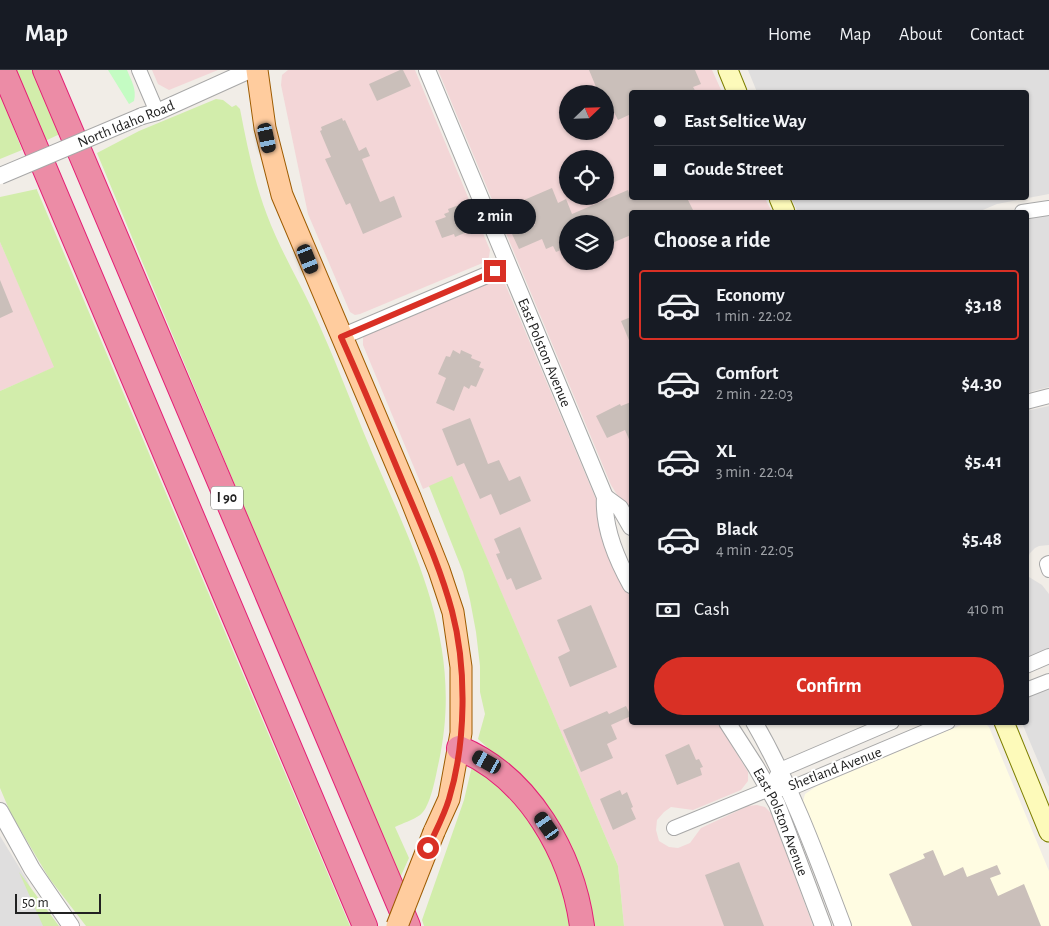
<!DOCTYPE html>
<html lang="en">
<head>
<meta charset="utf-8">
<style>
  body { margin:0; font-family:"Alegreya Sans",sans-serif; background:#20242c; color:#f1f3f6; height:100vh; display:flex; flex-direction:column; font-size:19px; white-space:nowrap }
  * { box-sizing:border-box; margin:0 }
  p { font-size:16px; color:#9ea1a6 }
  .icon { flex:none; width:28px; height:28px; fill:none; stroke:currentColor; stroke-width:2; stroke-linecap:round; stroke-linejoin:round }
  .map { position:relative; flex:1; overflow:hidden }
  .panel { position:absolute; left:629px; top:140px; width:400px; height:515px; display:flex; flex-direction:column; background:#171b24; border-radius:5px; box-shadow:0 1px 4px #0004 }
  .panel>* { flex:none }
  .top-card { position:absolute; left:629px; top:20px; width:400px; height:110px; border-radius:5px; box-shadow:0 1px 4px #0004; display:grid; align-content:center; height:110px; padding:0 25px; background:#171b24 }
  .needle { width:32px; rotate:67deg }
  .tools { position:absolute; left:559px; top:15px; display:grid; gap:10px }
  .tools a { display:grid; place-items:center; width:55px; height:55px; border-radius:50%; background:#171b24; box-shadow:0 1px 4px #0004; font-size:25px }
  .scale { position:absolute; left:15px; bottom:12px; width:86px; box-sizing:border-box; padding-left:5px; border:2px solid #212121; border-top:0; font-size:14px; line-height:18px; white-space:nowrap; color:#212121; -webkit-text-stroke:4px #fff; paint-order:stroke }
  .end { position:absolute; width:22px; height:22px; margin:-11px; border:6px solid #d93025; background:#fff; box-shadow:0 0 0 2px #fff }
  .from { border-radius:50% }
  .bubble { position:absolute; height:35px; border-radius:18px; background:#171b24; box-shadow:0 1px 4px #0004; font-size:16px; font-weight:600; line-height:35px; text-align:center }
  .car { position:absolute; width:15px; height:30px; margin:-15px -8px; border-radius:6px; box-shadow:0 0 4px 1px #0007; background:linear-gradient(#222 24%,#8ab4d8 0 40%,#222 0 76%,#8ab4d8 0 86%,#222 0) }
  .top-card b { display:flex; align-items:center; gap:18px; height:48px; font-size:19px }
  .top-card b+b { border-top:1px solid #363941 }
  .top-card i { width:12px; height:12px; background:#f1f3f6 }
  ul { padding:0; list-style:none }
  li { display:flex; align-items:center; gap:15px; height:70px; margin:0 10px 8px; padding:0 15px; border:2px solid transparent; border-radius:5px }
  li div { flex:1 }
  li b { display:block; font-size:19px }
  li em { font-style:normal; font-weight:600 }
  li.on { border-color:#d93025 }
  li>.icon { width:45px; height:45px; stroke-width:1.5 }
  h2 { padding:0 25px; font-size:22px; line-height:60px }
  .pay { display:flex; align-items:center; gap:12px; height:55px; padding:0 25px; font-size:19px }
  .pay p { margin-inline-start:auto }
  .primary-button { display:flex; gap:10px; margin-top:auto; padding:10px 25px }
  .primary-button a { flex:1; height:58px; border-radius:30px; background:#d93025; color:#fff; font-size:20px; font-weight:600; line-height:58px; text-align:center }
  header { display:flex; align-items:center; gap:30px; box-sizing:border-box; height:70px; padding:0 25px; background:#171b24; border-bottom:1px solid #363941 }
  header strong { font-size:24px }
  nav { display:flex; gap:28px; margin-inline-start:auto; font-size:18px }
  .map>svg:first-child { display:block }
</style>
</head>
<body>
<header>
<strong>Map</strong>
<nav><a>Home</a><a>Map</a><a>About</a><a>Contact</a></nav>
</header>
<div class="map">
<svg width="1049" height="856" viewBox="0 0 1049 856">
  <rect width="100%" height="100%" fill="#f1ede7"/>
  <g fill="#dfdede">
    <path d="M748 0H1049V124L997 134 978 142H798L791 128H1026V22H757Z"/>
    <path d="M1049 144V317L1026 323V147Z"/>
    <path d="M1049 336V475L1039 476 1035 478 1030 483 1026 492V341Z"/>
    <path d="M1026 500 1029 507 1042 515 1049 524V579L1026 589Z"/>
    <path d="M1049 616V717L1022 653 1026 652V627Z"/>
    <path d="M0 766 27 810 47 856H0Z"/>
  </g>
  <g fill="#f3d6d7" fill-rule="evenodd">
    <path d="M152 0H218L169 20 158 14Z"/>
    <path d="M288 0H415L490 180 489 187 485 192 360 244 355 245 350 242 308 144 281 15 282 5Z"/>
    <path d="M438 0H712L722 22H631V128H765L772 142H631V447L611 415ZM568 24H605V61H568ZM568 89H605V126H568ZM568 154H605V191H568Z"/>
    <path d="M0 172 55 297 0 321Z"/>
    <path d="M498 210 503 211 506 216 598 434 611 484 631 529V652L718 653 748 702V711L741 720 693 740 671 737 664 742 657 750 656 760 659 771 669 777 678 778 690 773 701 758 748 736 757 735 765 737 771 743 775 753 813 856H624L618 796 452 407 423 419 363 275V267L365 264Z"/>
  </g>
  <path fill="#fffce2" d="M966 653H985L989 657 1049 801V856H848L802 735 805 724 817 716Z"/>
  <g fill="#d2edab">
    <path d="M15 0H36L62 63 45 71Z"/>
    <path d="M0 23 22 80 0 89Z"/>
    <path d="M216 29 223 30 232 37 236 35 240 39C247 75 254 111 267 145 279 177 296 206 311 237 333 283 351 333 371 380 415 483 464 575 439 691 436 704 431 737 420 745 413 750 403 753 395 757L409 788 399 810 97 83 139 61Z"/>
    <path d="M37 119V120L350 856H86L49 808 11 744 0 718V321L54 297 0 172V127Z"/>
    <path d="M452 406 618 796 624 856H590L519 706 478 669 485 644 480 622V596L476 562 470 530 463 502 429 416Z"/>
    <path d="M472 696 500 707 557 794 575 856H424L422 850 464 730Z"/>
    <path d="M19 802 59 856H43Z"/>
  </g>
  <path fill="#c4fcc3" d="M108 0H127C131 10 137 19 134 31L129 34Z"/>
  <g fill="#cabfba">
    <path d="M400 0H403L411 16 377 31 369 14Z"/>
    <path d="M589 0H695L701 14 693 17 696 22H631V44L618 50 612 38 605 41V24H599Z"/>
    <path d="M342 48 343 51 345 50 359 81 366 77 370 86 362 89 380 132 394 126 402 147 363 164 350 133 346 135 325 89 331 87 320 61 322 60 321 57Z"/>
    <path d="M552 118 558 133 566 129 572 144 628 120 631 128H687L694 142H631V165L605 176V154H568V177L556 182 553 176 546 179 542 169 519 179 512 164 535 155 524 130Z"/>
    <path d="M459 135 460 138 464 136 474 159 455 167 454 164 442 168 435 151 446 147 444 144 449 142 448 139Z"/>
    <path d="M0 210 13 242 0 248Z"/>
    <path d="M631 247V275L621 251Z"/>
    <path d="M453 280 460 284 461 280 472 285 471 288 481 292 479 297 484 299 476 317 471 315 469 319 464 316 454 341 436 333 446 308 438 304 446 286 450 287Z"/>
    <path d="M631 332V374L625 360 607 368 596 346 620 334 621 336Z"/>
    <path d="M470 348 488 394 499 390 509 411 520 406 531 431 500 445 491 424 480 429 464 393 457 396 442 359Z"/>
    <path d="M520 457 542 509 516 520 511 508 507 510 496 484 500 483 494 469Z"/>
    <path d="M591 535 617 597 570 617 558 587 570 581 557 550Z"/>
    <path d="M626 636 631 646 611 655 617 669 607 674 613 688 581 702 563 660 607 641 609 644Z"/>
    <path d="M689 674 696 690 699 689 703 697 700 698 702 705 677 715 665 685Z"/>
    <path d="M620 720 622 725 627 722 633 737 631 738 636 749 613 760 600 729Z"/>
    <path d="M933 780 944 806 963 797 967 807 997 795 1001 804 990 808 998 826 1024 814 1041 856H912L889 804 925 788 923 784Z"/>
    <path d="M739 792 764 856H724L705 805Z"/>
  </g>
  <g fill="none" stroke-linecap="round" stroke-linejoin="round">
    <g stroke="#a8a8a8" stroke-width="16">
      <g id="minor">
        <path d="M139 0 157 42"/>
        <path d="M1022 142 1049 138"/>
        <path d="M1026 332 1049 326"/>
        <path d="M1049 493 1047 494 1049 500"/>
        <path d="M1026 596 1049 586"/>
        <path d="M1026 620 1049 611"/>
        <path d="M775 709 780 700 892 652"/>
        <path d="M674 758 769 719H789L948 652"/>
      </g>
    </g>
    <g stroke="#a8a8a8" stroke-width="18">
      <g id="tertiary">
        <path id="s1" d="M427 0 605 427C603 457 617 490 631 515"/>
        <path d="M142 46 157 42 250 0"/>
        <path d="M341 267 508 196"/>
        <path d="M605 427 620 438 631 457"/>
        <path id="s2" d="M727 652 756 697 777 734 823 856"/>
        <path d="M754 652C791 716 817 787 843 856"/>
        <path d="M0 741 32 799 71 856"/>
      </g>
    </g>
    <g stroke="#7d7f00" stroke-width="21">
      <g id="secondary">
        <path d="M728 0 737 22"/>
        <path d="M779 128 785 142"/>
        <path d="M1004 652 1049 762"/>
      </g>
    </g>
    <g stroke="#9d5b00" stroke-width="23">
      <path id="primary" d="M257 0 265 58 282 125 410 427 439 500 453 542 461 597V663L449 729 434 762"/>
    </g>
    <g stroke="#e41f75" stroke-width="26">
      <g id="motorway">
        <path d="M3 0 365 856"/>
        <path d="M45 0 408 856"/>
        <path d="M459 678C529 707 572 784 582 856"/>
      </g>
    </g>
    <use href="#minor" stroke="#fff" stroke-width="14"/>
    <use href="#tertiary" stroke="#fff" stroke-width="16"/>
    <use href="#secondary" stroke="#fdfaba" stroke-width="19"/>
    <use href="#primary" stroke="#ffcc9e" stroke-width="21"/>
    <use href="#motorway" stroke="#ec8ca6" stroke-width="24"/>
    <g stroke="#a8a8a8" stroke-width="18" stroke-linecap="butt">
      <path id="tertiary-bridge" d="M0 106 142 46"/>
    </g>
    <g stroke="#9d5b00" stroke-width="23" stroke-linecap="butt">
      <path id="primary-bridge" d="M397 856 434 762"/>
    </g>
    <use href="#tertiary-bridge" stroke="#fff" stroke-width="16"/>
    <use href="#primary-bridge" stroke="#ffcc9e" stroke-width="21"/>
  </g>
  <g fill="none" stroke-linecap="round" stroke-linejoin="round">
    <path stroke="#d93025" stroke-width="6" d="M428 778C435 762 444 746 449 729 466 673 467 598 452 541 440 496 420 453 402 410 382 362 362 314 341 267L495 201"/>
  </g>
  <g text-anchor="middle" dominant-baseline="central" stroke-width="4" stroke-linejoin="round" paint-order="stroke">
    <rect fill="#fff" stroke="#646464" stroke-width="1" x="211" y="416.5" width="32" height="23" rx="4"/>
    <g font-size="14" font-weight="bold" fill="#212121">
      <text x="227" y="428">I 90</text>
    </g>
    <g font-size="15" fill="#212121" stroke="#fff">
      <text transform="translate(126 54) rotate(-22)">North Idaho Road</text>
      <text stroke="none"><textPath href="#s1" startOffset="306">East Polston Avenue</textPath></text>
      <text transform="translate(835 699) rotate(-21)">Shetland Avenue</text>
      <text stroke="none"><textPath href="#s2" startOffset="114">East Polston Avenue</textPath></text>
    </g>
  </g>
</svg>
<div class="tools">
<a><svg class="needle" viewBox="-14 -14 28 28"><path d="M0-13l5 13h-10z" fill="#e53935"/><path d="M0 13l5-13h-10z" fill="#9ea1a6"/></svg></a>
<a><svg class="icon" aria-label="locate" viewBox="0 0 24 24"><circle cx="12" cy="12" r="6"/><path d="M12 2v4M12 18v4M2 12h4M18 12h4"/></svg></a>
<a><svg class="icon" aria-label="layers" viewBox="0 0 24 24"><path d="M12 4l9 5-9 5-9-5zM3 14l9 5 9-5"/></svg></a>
</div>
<div class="scale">50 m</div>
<i class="end from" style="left:428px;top:778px"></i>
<i class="end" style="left:495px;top:201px"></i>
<div class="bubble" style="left:454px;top:129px;width:82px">2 min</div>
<i class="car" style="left:267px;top:68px;rotate:168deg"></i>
<i class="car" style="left:308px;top:189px;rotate:158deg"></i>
<i class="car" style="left:487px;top:692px;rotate:299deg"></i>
<i class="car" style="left:547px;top:756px;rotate:325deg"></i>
<div class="top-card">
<b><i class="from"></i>East Seltice Way</b>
<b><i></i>Goude Street</b>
</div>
<section class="panel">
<h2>Choose a ride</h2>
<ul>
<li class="on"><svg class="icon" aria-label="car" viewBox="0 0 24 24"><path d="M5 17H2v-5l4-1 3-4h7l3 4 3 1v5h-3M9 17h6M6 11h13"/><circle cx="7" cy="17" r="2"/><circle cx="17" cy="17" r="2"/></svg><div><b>Economy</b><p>1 min · 22:02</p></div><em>$3.18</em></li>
<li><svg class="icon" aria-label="car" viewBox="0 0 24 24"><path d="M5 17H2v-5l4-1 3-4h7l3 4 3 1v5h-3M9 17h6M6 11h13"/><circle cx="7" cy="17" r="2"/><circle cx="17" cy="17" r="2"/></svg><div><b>Comfort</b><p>2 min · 22:03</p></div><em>$4.30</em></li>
<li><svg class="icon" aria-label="car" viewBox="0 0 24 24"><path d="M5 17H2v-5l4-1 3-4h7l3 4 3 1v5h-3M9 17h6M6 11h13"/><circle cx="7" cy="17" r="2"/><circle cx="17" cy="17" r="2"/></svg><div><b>XL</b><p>3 min · 22:04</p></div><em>$5.41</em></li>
<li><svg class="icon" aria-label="car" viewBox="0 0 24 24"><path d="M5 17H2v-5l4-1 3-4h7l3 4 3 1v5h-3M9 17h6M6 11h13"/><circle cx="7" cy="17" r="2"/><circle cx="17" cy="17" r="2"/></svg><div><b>Black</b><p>4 min · 22:05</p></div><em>$5.48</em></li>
</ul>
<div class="pay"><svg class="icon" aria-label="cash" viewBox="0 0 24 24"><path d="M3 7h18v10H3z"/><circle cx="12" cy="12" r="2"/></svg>Cash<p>410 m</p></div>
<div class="primary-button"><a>Confirm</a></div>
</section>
</div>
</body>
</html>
